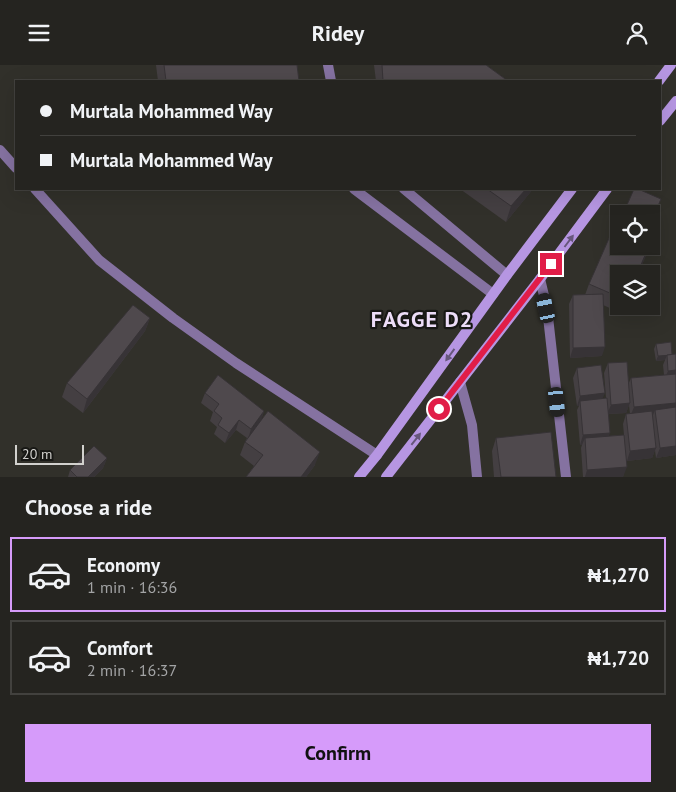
<!DOCTYPE html>
<html lang="en">
<head>
<meta charset="utf-8">
<style>
  body { margin:0; font-family:"PT Sans",sans-serif; background:#31302d; color:#f1f3f6; height:100vh; display:flex; flex-direction:column; font-size:19px; white-space:nowrap }
  * { box-sizing:border-box; margin:0 }
  p { font-size:16px; color:#a3a4a5 }
  .icon { flex:none; width:28px; height:28px; fill:none; stroke:currentColor; stroke-width:2; stroke-linecap:round; stroke-linejoin:round }
  .map { position:relative; height:412px; overflow:hidden }
  .sheet { display:flex; flex-direction:column; background:#252420; flex:1 }
  .sheet>* { flex:none }
  .banner { position:absolute; left:15px; top:15px; width:646px; height:110px; border-radius:0px; box-shadow:0 5px 20px #0002,0 0 0 1px #42413e; display:grid; align-content:center; height:110px; padding:0 25px; background:#252420 }
  .fabs { position:absolute; left:610px; top:140px; display:grid; gap:10px }
  .fabs a { display:grid; place-items:center; width:50px; height:50px; border-radius:0px; background:#252420; box-shadow:0 5px 20px #0002,0 0 0 1px #42413e; font-size:25px }
  .scale { position:absolute; left:15px; bottom:12px; width:69px; box-sizing:border-box; padding-left:5px; border:2px solid #d2d1ce; border-top:0; font-size:14px; line-height:18px; white-space:nowrap; color:#d2d1ce; -webkit-text-stroke:4px #181815; paint-order:stroke }
  .end { position:absolute; width:22px; height:22px; margin:-11px; border:6px solid #e11d48; background:#fff; box-shadow:0 0 0 2px #fff }
  .from { border-radius:50% }
  .car { position:absolute; width:15px; height:30px; margin:-15px -8px; border-radius:6px; box-shadow:0 0 4px 1px #0007; background:linear-gradient(#222 24%,#8ab4d8 0 40%,#222 0 76%,#8ab4d8 0 86%,#222 0) }
  .banner b { display:flex; align-items:center; gap:18px; height:48px; font-size:19px }
  .banner b+b { border-top:1px solid #42413e }
  .banner i { width:12px; height:12px; background:#f1f3f6 }
  ul { padding:0; list-style:none }
  li { display:flex; align-items:center; gap:15px; height:75px; margin:0 10px 8px; padding:0 15px; border:2px solid #42413e; border-radius:0px }
  li div { flex:1 }
  li b { display:block; font-size:19px }
  li em { font-style:normal; font-weight:800 }
  li.selected { border-color:#d69bfa }
  li>.icon { width:45px; height:45px; stroke-width:1.5 }
  h2 { padding:0 25px; font-size:22px; line-height:60px }
  .primary-button { display:flex; gap:10px; margin-top:auto; padding:10px 25px }
  .primary-button a { flex:1; height:58px; border-radius:0px; background:#d69bfa; color:#111; font-size:20px; font-weight:800; line-height:58px; text-align:center }
  header { display:flex; justify-content:space-between; align-items:center; height:65px; padding:0 25px; background:#252420; font-size:22px; font-weight:800 }
  .map>svg:first-child { display:block }
</style>
</head>
<body>
<header><svg class="icon" aria-label="menu" viewBox="0 0 24 24"><path d="M4 6h16M4 12h16M4 18h16"/></svg>Ridey<svg class="icon" aria-label="person" viewBox="0 0 24 24"><circle cx="12" cy="8" r="4"/><path d="M4 21q1-7 8-7t8 7"/></svg></header>
<div class="map">
<svg width="676" height="412" viewBox="0 0 676 412">
  <rect width="100%" height="100%" fill="#31302a"/>
  <g fill="none" stroke-linecap="round" stroke-linejoin="round">
    <g stroke="#8572a1" stroke-width="10">
      <path d="M328 0 331 16"/>
      <path d="M354 124 493 229"/>
      <path d="M404 124 507 210"/>
    </g>
    <g stroke="#8572a1" stroke-width="10">
      <path d="M0 85 16 103"/>
      <path d="M35 124 99 195 173 253 236 298 377 390"/>
      <path d="M540 214 547 243 566 412"/>
      <path d="M460 317 472 360 477 412"/>
    </g>
    <g stroke="#b696e2" stroke-width="10">
      <path d="M659 16 671 0"/>
      <path d="M660 56 676 36"/>
      <path d="M359 412 377 390 507 210 572 124"/>
      <path d="M386 412 540 214 607 124"/>
    </g>
  </g>
  <g fill="#443f42" fill-rule="evenodd">
    <path d="M156 0H297L299 16H158Z"/>
    <path d="M374 0H486L508 16H376Z"/>
    <path d="M460 124H533L506 157Z"/>
    <path d="M619 181H650L638 209H619V241H624L621 248 603 240 602 291 570 293 569 239 573 230H585L589 219Z"/>
    <path d="M150 253 145 266 83 348 62 332 67 318Z"/>
    <path d="M656 279 672 290 676 289V390L656 393 655 385 652 393 627 396 623 412H583L581 383 582 380H580L577 345 579 341H577L573 313 577 303 602 334 606 333 604 308 608 298 628 320 631 313 664 310 663 300 665 295 656 296 654 284ZM629 340 630 349H626L623 359 624 370 609 371V349L626 348Z"/>
    <path d="M205 328 264 346 261 355 315 400 306 412H246L254 401 240 390 245 377 247 373 236 365 225 378 214 369 217 362 210 356 213 347 201 338Z"/>
    <path d="M496 373 556 412H494L492 386Z"/>
    <path d="M107 393 103 403 94 412H68L70 405Z"/>
  </g>
  <g fill="#373336">
    <path d="M526 124H533L506 157 511 141Z"/>
    <path d="M649 181H650L638 209H637Z"/>
    <path d="M150 253 145 266 83 348 87 334Z"/>
    <path d="M605 282 602 291 570 293 573 283Z"/>
    <path d="M667 290 665 295 656 296 658 291Z"/>
    <path d="M676 305V315H664L668 306Z"/>
    <path d="M605 328 601 337 580 336 579 341H577L580 331Z"/>
    <path d="M630 338 626 348 607 349 611 340Z"/>
    <path d="M676 338V347L655 345 653 350 630 352 634 342Z"/>
    <path d="M264 346 261 356 248 374 251 364Z"/>
    <path d="M239 355 236 365 225 378 229 368Z"/>
    <path d="M610 368 607 377 585 373 582 380H580L583 370Z"/>
    <path d="M676 381V390L656 393 660 383Z"/>
    <path d="M656 383 652 393 627 396 630 386Z"/>
    <path d="M320 387 315 400 306 412H301Z"/>
    <path d="M107 393 103 403 94 412H88Z"/>
    <path d="M627 402 623 412H585L587 405Z"/>
  </g>
  <g fill="#4f494d" stroke="#373336">
    <path d="M164 0H297L299 16H166Z"/>
    <path d="M382 0H486L508 16H383Z"/>
    <path d="M487 124H526L511 141Z"/>
    <path d="M634 124H638L661 134 651 157V149H623Z"/>
    <path d="M617 155 619 156V181H649L637 209H619V232L589 219Z"/>
    <path d="M603 229 605 282 573 283V230Z"/>
    <path d="M133 240 150 253 87 334 67 318Z"/>
    <path d="M671 277 672 290 658 291 656 279Z"/>
    <path d="M676 289V305L668 306 667 290Z"/>
    <path d="M627 297 630 338 611 340 608 298Z"/>
    <path d="M601 300 605 328 580 331 577 303Z"/>
    <path d="M676 309V338L634 342 631 313Z"/>
    <path d="M218 310 264 346 251 364 239 355 229 368 218 360 222 353 214 346 219 339 205 328Z"/>
    <path d="M607 333 610 368 583 370 580 336Z"/>
    <path d="M676 342V381L660 383 655 345Z"/>
    <path d="M268 346 320 387 301 412H246L263 390 245 377Z"/>
    <path d="M652 346 656 383 630 386 626 349Z"/>
    <path d="M551 367 556 412H501L496 373Z"/>
    <path d="M624 370 627 402 587 405 585 373Z"/>
    <path d="M94 381 107 393 88 412H77L70 405Z"/>
  </g>
  <defs><path id="oneway-solid" d="M-6-.8H1V-3.2L6.5 0L1 3.2V.8H-6Z" transform="scale(1.25)"/></defs>
  <g fill="#67577c">
    <use href="#oneway-solid" transform="translate(569 176) rotate(-53)"/>
    <use href="#oneway-solid" transform="translate(450 290) rotate(126)"/>
    <use href="#oneway-solid" transform="translate(416 374) rotate(-52)"/>
  </g>
  <g fill="none" stroke-linecap="round" stroke-linejoin="round">
    <path stroke="#e11d48" stroke-width="6" d="M439 344 551 199"/>
  </g>
  <g text-anchor="middle" dominant-baseline="central" stroke-width="4.5" stroke-linejoin="round" paint-order="stroke">
    <g font-size="22" font-weight="bold" letter-spacing="1" fill="#edddf8" stroke="#181815">
      <text x="422" y="254">FAGGE D2</text>
    </g>
  </g>
</svg>
<div class="fabs">
<a><svg class="icon" aria-label="locate" viewBox="0 0 24 24"><circle cx="12" cy="12" r="6"/><path d="M12 2v4M12 18v4M2 12h4M18 12h4"/></svg></a>
<a><svg class="icon" aria-label="layers" viewBox="0 0 24 24"><path d="M12 4l9 5-9 5-9-5zM3 14l9 5 9-5"/></svg></a>
</div>
<div class="scale">20 m</div>
<i class="end from" style="left:439px;top:344px"></i>
<i class="end" style="left:551px;top:199px"></i>
<i class="car" style="left:546px;top:243px;rotate:348deg"></i>
<i class="car" style="left:557px;top:337px;rotate:174deg"></i>
<div class="banner">
<b><i class="from"></i>Murtala Mohammed Way</b>
<b><i></i>Murtala Mohammed Way</b>
</div>
</div>
<section class="sheet">
<h2>Choose a ride</h2>
<ul>
<li class="selected"><svg class="icon" aria-label="car" viewBox="0 0 24 24"><path d="M5 17H2v-5l4-1 3-4h7l3 4 3 1v5h-3M9 17h6M6 11h13"/><circle cx="7" cy="17" r="2"/><circle cx="17" cy="17" r="2"/></svg><div><b>Economy</b><p>1 min · 16:36</p></div><em>₦1,270</em></li>
<li><svg class="icon" aria-label="car" viewBox="0 0 24 24"><path d="M5 17H2v-5l4-1 3-4h7l3 4 3 1v5h-3M9 17h6M6 11h13"/><circle cx="7" cy="17" r="2"/><circle cx="17" cy="17" r="2"/></svg><div><b>Comfort</b><p>2 min · 16:37</p></div><em>₦1,720</em></li>
</ul>
<div class="primary-button"><a>Confirm</a></div>
</section>
</body>
</html>
